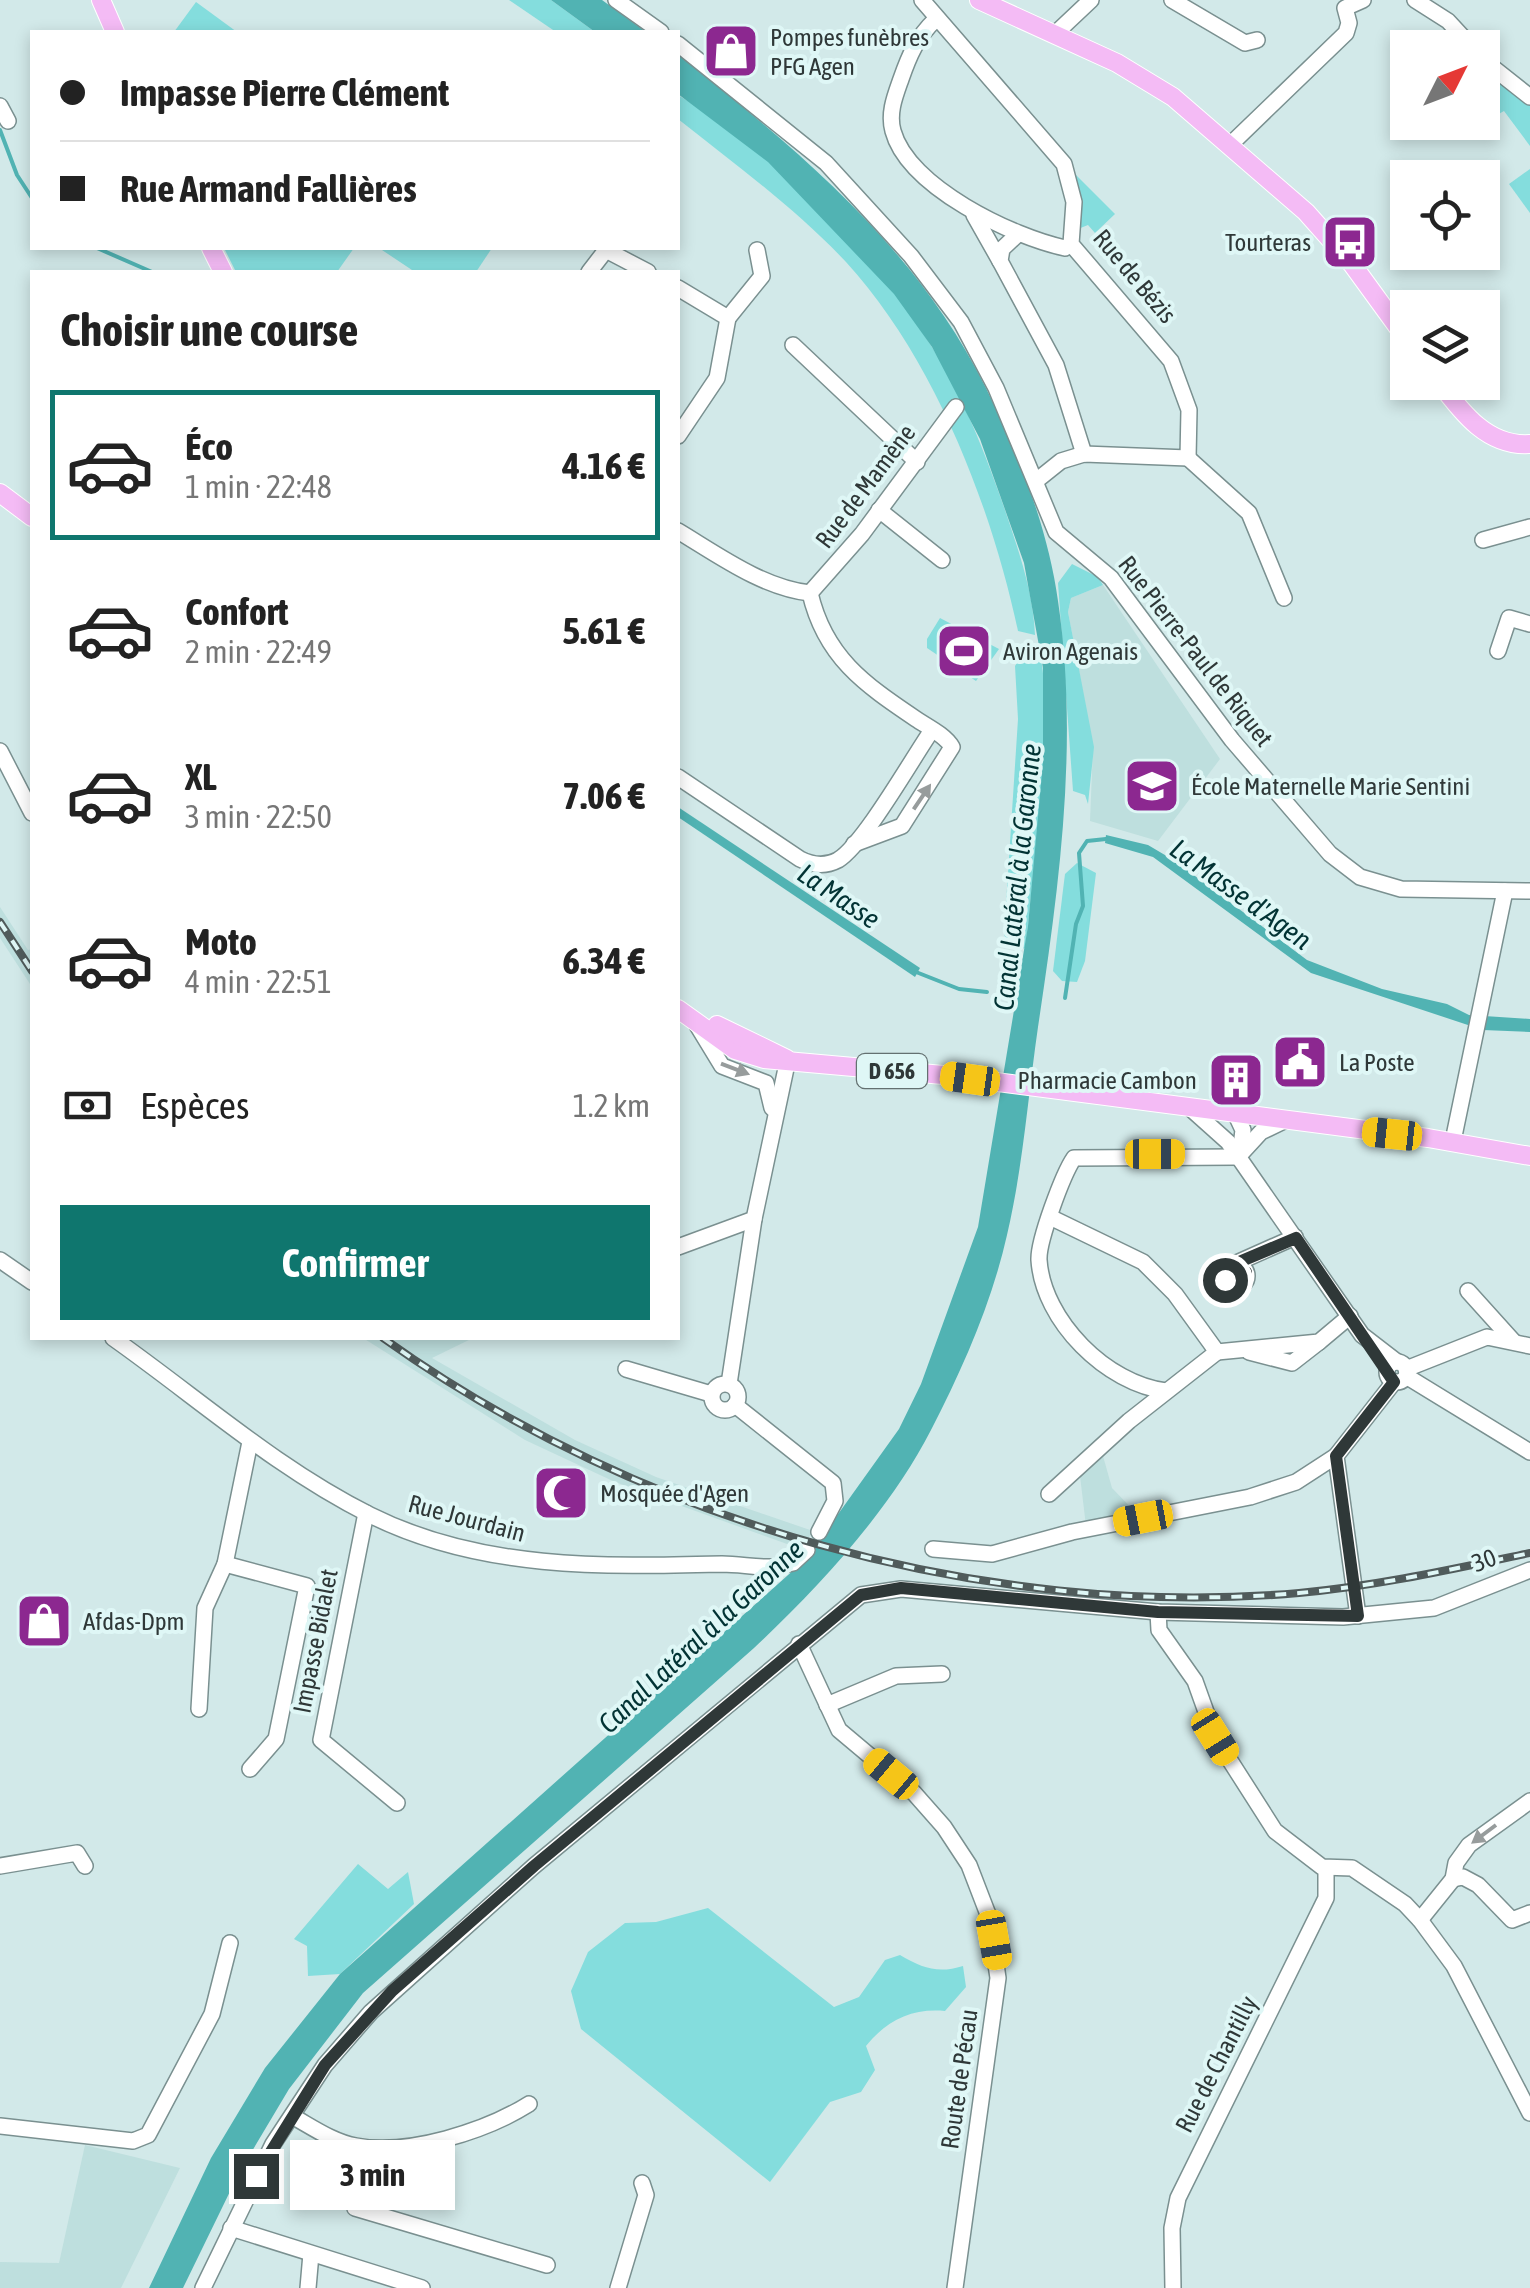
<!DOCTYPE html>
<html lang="fr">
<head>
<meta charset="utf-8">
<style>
  body { margin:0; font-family:"Asap Condensed",sans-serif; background:#f6f6f6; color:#222; height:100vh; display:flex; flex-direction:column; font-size:38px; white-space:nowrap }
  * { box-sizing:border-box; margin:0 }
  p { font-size:32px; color:#767676 }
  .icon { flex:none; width:55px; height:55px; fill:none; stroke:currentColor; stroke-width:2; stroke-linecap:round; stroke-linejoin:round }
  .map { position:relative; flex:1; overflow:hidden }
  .drawer { position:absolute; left:30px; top:270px; width:650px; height:1070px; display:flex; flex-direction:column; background:#fff; border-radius:0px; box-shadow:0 5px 15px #0003 }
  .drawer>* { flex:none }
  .guide { position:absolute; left:30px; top:30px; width:650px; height:220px; border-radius:0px; box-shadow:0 5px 15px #0003; display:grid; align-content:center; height:220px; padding:0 30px; background:#fff }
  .needle { width:65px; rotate:48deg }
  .buttons { position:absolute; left:1390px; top:30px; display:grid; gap:20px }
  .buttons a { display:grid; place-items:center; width:110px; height:110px; border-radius:0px; background:#fff; box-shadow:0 5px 15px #0003; font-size:50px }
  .end { position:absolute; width:45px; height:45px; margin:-22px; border:12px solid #2f3838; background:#fff; box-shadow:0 0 0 5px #fff }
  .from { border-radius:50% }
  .bubble { position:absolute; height:70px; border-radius:0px; background:#fff; box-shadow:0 5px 15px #0003; font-size:32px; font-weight:700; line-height:70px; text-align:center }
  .car { position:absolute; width:30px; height:60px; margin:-30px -15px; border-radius:12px; box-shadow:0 0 8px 2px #0007; background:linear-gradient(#f5c518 24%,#345 0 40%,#f5c518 0 76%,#345 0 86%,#f5c518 0) }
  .guide b { display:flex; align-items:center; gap:35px; height:95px; font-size:38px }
  .guide b+b { border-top:2px solid #e0e0e0 }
  .guide i { width:25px; height:25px; background:#222 }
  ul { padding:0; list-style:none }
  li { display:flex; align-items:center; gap:30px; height:150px; margin:0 20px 15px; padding:0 10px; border:5px solid transparent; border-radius:0px }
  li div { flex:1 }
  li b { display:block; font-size:38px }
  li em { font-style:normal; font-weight:700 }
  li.selected { border-color:#0f766e }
  li>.icon { width:90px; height:90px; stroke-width:1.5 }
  h2 { padding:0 30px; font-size:45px; line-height:120px }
  .pay { display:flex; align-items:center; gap:25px; height:110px; padding:0 30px; font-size:38px }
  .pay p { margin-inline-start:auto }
  .primary-button { display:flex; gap:20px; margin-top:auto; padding:20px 30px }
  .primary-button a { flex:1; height:115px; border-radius:0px; background:#0f766e; color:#fff; font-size:40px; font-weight:700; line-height:115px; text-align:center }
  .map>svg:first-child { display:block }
</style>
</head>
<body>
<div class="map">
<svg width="1530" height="2288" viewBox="0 0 1530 2288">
  <rect width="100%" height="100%" fill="#d2e9e9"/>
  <g fill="#bedfde">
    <path d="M1103 585 1220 759 1158 841 1090 821 1093 747 1068 612 1071 598Z"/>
    <path d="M0 907 28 950 32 949V987L0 938Z"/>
    <path d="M363 1338H473L432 1358 575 1440 656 1477 813 1531 801 1549 615 1482 525 1440Z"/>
    <path d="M1103 1456 1112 1488 1138 1515 1086 1526 1080 1476Z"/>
    <path d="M85 2145 180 2168 121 2288H0V2262L59 2263Z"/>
  </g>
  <g fill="#84dddd">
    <path d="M509 0H551L595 32H556Z"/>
    <path d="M196 2 237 32H174Z"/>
    <path d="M1483 62 1524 102 1530 100V146L1504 111 1452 140 1441 123 1482 122Z"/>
    <path d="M678 95C775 153 869 249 930 344 963 395 985 453 1005 510 1019 552 1033 591 1035 635L1018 631C991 505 934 358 846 262 796 209 735 164 678 119Z"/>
    <path d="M1530 169V213L1509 184Z"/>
    <path d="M1075 174 1115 214 1095 233 1088 225 1078 229Z"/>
    <path d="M224 248H354L337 272H236Z"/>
    <path d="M379 248H492L476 272H415Z"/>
    <path d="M1072 564 1098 577 1103 585 1071 598 1068 612 1094 747 1088 804 1085 795 1073 791 1058 583Z"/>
    <path d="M940 618 999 649 976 681 927 648V639Z"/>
    <path d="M1029 644 1040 651C1055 740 1036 837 1028 926L1025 948 1017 950 1004 935 1018 719 1015 666Z"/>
    <path d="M1077 863 1096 873 1085 961 1077 982 1062 981 1053 971 1065 874Z"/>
    <path d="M358 1864 388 1889 408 1872 414 1904 340 1974 308 1976 307 1946 294 1939Z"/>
    <path d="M708 1908 834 2007 859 1997 885 1960 900 1955C922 1968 938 1974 963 1966L966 1987 945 2011C912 2008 887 2020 866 2046L875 2070 861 2092 830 2102 770 2182 581 2029 571 1991 588 1952 625 1923 656 1922Z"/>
  </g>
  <g fill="#51b3b3">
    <path d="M551 0H602L646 32H595Z"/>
    <path d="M678 55C798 150 915 246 985 386 1018 452 1048 528 1058 601 1079 743 1059 887 1038 1027 1028 1096 1023 1167 1007 1235 992 1302 963 1368 931 1430 890 1510 820 1586 754 1648L363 1993 289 2089 239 2173 183 2288H149L211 2158 265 2068 340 1974 806 1559 899 1429 921 1384 978 1227 1028 926 1043 762V668L1024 563 980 439 932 347 894 294 768 162 678 94Z"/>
    <path d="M678 807 920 968 915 977 678 817Z"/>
    <path d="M1106 835 1148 845 1175 861 1307 960 1382 989 1447 1004 1469 1015 1530 1019V1032L1483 1030 1311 973 1153 857 1105 843Z"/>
  </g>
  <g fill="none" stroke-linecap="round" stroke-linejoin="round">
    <g stroke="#51b3b3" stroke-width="4">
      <path d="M0 130 17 175 32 198"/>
      <path d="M97 248 152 272"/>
      <path d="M916 972 959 989 987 992"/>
      <path d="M1065 998 1076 924 1083 906 1079 853 1087 841 1106 839"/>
    </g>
    <g stroke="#7a9090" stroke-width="18">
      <g id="minor">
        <path d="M616 0 661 32"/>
        <path d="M922 0 1064 164 1074 202 1071 244 1171 361 1189 410 1188 458 1084 454 1061 461 1036 481"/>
        <path d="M1172 0 1245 43 1257 40"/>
        <path d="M1415 0 1448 21 1473 48"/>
        <path d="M935 20C917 37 909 56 901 79 895 96 888 113 893 131 908 187 1013 237 1065 248L1071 244"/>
        <path d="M1056 33 1091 0"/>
        <path d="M678 44 826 163 911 256 961 322 996 388 1056 532 1111 578 1232 740 1330 854 1360 877 1401 889 1530 891"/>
        <path d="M1482 59 1530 97"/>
        <path d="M0 106 8 121"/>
        <path d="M1231 144 1346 33 1349 23 1345 8 1363 0"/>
        <path d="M974 215 1000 261"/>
        <path d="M1018 234 1002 249 1000 261 1056 365 1084 454"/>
        <path d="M589 272 606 250 648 272"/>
        <path d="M678 288 728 318 717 378 678 436"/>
        <path d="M728 318 762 276 757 250"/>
        <path d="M793 345 917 462"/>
        <path d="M1188 458 1249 513 1284 598"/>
        <path d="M879 510 942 560"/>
        <path d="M678 531C718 555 763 588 810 593"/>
        <path d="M1483 540 1530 527"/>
        <path d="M810 593C825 657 864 684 916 719 928 727 945 735 952 747L902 826 854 844"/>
        <path d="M810 593 862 534 956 407"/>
        <path d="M1498 651 1509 618 1530 624"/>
        <path d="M0 751 32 813"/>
        <path d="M678 777 800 859C812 865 825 867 838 860 864 844 912 759 932 730"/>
        <path d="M697 1025 722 1066 766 1083 772 1108"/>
        <path d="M1190 1108 1228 1142 1362 1335 1397 1362"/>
        <path d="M1236 1115 1243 1130 1240 1155"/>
        <path d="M1453 1141 1505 891"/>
        <path d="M1238 1157 1261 1132 1286 1120"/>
        <path d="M1052 1218 1143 1262 1175 1294 1217 1352 1319 1342 1350 1316"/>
        <path d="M678 1247 754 1219 788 1059"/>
        <path d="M0 1260 32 1282"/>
        <path d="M1232 1265 1295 1237"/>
        <circle cx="1236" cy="1276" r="11"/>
        <path d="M1468 1291 1514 1342"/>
        <path d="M113 1338C198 1398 276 1468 370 1515 480 1570 603 1567 722 1564 740 1564 757 1568 775 1567L793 1563 807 1550"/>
        <path d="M1249 1352 1292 1363 1319 1342"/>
        <circle cx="1397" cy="1372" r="10"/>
        <path d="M626 1369 711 1394"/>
        <path d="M1406 1369 1487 1337 1530 1346"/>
        <path d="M1406 1376 1530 1452"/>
        <circle cx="725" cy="1397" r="13"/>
        <path d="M729 1384 754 1219"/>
        <path d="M1166 1391C1107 1384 1043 1321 1039 1260 1038 1241 1063 1174 1074 1158L1238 1157"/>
        <path d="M735 1405 833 1483 835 1501 819 1532"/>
        <path d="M1049 1494 1129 1421 1217 1352"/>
        <path d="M366 1513 321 1740 397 1803"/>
        <path d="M933 1549 992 1554 1072 1532 1250 1497 1296 1482 1336 1456"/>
        <path d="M225 1564 307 1586 276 1739 250 1769"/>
        <path d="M1158 1612 1159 1630 1195 1681 1215 1737 1275 1831 1322 1867 1352 1868 1405 1904 1420 1920 1454 1966 1530 2113"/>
        <path d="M1358 1616 1336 1456 1394 1382"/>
        <path d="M799 1644 839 1730 914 1793 944 1827 969 1865 989 1917 998 1978 955 2288"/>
        <path d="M827 1705 896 1676 942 1674"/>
        <path d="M199 1709 205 1608 225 1564 250 1442"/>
        <path d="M0 1866 77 1853 85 1866"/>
        <path d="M1453 1879 1463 1877 1478 1885 1512 1920 1530 1913"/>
        <path d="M1420 1920 1453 1879 1456 1863 1469 1845 1530 1801"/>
        <path d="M292 2116C312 2127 333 2142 356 2146 408 2156 486 2131 529 2104"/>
        <path d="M0 2126 133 2141 148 2135 212 2014 230 1943"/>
        <path d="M358 2147 355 2208 547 2265"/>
        <path d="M231 2228 422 2288"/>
        <path d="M203 2288 273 2144 325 2065 371 2012 534 1866 861 1595 901 1589 1158 1612 1343 1617 1434 1608 1530 1570"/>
        <path d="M308 2288 311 2254"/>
        <path d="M618 2288 646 2195 642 2183"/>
        <path d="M1173 2288 1172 2228 1178 2198 1326 1898V1868"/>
      </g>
    </g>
    <g stroke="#fff" stroke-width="20">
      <g id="major">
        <path d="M101 0 115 32"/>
        <path d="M979 0 1117 63 1173 97 1306 212 1352 264 1408 341"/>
        <path d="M211 248 223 272"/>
        <path d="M1439 382C1462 413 1488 447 1530 444"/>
        <path d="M0 493 32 517"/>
        <path d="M678 1009 735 1050 764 1059 943 1075 1428 1138 1530 1156"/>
        <path d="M717 1025 787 1059"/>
      </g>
    </g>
    <use href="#minor" stroke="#fff" stroke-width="15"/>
    <use href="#major" stroke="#f4bbf5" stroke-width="18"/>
    <g stroke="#505b5b" stroke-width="8">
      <g id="rail">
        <path d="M0 922 32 971"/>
        <path d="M383 1338C640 1522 983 1620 1299 1593 1377 1586 1453 1569 1530 1553"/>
      </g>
    </g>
    <use href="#rail" stroke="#dff7f6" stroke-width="4" stroke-dasharray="11" stroke-linecap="butt"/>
  </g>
  <defs><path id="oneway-solid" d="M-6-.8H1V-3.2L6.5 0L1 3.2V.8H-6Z" transform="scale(2.5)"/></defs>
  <g fill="#979c9c">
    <use href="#oneway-solid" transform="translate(922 797) rotate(-56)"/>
    <use href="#oneway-solid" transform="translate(735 1069) rotate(21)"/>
    <use href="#oneway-solid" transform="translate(1484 1834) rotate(143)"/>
  </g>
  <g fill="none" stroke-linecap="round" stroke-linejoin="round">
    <path stroke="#2f3838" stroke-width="12" d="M256 2176 325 2065 392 1991 534 1866 861 1595 901 1588 1158 1612 1358 1616 1336 1456 1394 1382 1296 1238 1232 1265 1246 1272 1240 1286 1225 1280"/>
  </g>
  <defs>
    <g id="shop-square" transform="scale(2.875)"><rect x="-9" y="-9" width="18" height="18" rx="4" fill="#8c2890" stroke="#dff7f6"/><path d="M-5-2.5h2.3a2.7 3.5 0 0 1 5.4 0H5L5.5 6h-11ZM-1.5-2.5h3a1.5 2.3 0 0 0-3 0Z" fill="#fff"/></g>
    <g id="bus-square" transform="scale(2.875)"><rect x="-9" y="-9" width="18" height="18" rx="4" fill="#8c2890" stroke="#dff7f6"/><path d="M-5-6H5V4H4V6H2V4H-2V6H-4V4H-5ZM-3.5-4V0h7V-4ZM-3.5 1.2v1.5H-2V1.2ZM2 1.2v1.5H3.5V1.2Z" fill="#fff"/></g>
    <g id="stadium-square" transform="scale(2.875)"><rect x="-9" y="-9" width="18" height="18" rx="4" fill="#8c2890" stroke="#dff7f6"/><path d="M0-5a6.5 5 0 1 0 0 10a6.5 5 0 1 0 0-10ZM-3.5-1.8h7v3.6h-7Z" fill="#fff"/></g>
    <g id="school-square" transform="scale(2.875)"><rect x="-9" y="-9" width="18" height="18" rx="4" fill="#8c2890" stroke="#dff7f6"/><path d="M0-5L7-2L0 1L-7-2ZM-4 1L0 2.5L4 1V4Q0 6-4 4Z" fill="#fff"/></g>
    <g id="civic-square" transform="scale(2.875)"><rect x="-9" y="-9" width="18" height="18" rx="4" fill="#8c2890" stroke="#dff7f6"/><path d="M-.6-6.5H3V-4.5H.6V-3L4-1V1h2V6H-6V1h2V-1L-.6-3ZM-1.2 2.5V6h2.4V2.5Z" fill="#fff"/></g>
    <g id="building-square" transform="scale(2.875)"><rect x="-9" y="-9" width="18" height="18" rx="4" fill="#8c2890" stroke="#dff7f6"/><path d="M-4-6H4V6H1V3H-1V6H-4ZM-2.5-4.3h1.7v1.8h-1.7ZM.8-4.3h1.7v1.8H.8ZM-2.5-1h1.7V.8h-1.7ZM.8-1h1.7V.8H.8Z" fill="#fff"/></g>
    <g id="mosque-square" transform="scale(2.875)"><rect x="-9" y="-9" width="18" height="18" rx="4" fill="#8c2890" stroke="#dff7f6"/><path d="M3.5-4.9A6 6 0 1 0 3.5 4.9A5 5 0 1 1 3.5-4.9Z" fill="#fff"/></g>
  </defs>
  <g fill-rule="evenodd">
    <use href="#shop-square" x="731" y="51"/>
    <use href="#bus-square" x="1350" y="242"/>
    <use href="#stadium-square" x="964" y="651"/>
    <use href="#school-square" x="1152" y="786"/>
    <use href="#civic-square" x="1300" y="1062"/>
    <use href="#building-square" x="1236" y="1080"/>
    <use href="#mosque-square" x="561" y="1493"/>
    <use href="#shop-square" x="44" y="1621"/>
  </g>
  <g text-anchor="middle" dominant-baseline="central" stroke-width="8" stroke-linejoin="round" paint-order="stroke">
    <rect fill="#dff7f6" stroke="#647171" stroke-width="2.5" x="857" y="1054" width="70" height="34" rx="8"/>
    <g font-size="22" font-weight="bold" fill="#2f3838">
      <text x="892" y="1071">D 656</text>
    </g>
    <g font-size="25" fill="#2f3838" stroke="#dff7f6" text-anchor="start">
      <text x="770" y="37">Pompes funèbres<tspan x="770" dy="29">PFG Agen</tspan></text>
      <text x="1311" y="242" text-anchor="end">Tourteras</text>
      <text x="1003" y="651">Aviron Agenais</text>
      <text x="1191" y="786">École Maternelle Marie Sentini</text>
      <text x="1339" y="1062">La Poste</text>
      <text x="1197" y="1080" text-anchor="end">Pharmacie Cambon</text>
      <text x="600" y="1493">Mosquée d'Agen</text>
      <text x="83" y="1621">Afdas-Dpm</text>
    </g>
    <g font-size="25" fill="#2f3838" stroke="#dff7f6">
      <text transform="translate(1135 276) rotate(50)">Rue de Bézis</text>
      <text transform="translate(865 486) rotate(-53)">Rue de Mamène</text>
      <text transform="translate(1196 651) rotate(52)">Rue Pierre-Paul de Riquet</text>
      <text transform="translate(467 1518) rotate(15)">Rue Jourdain</text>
      <text transform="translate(1484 1560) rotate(-21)">30</text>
      <text transform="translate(315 1641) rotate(-79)">Impasse Bidalet</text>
      <text transform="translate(1216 2064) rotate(-63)">Rue de Chantilly</text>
      <text transform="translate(959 2079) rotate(-82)">Route de Pécau</text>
    </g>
    <g font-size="28" font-style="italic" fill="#023334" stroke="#dff7f6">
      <text transform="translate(1017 877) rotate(-84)">Canal Latéral à la Garonne</text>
      <text transform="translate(1241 894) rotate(36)">La Masse d'Agen</text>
      <text transform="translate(839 896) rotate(34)">La Masse</text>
      <text transform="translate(701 1636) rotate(-43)">Canal Latéral à la Garonne</text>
    </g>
  </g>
</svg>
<div class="buttons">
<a><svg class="needle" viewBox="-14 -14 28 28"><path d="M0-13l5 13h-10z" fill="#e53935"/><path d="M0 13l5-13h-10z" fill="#767676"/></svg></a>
<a><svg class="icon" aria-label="locate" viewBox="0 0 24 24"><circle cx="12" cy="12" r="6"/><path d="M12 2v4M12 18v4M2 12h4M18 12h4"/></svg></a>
<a><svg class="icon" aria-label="layers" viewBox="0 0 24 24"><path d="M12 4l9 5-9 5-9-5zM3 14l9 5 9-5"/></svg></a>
</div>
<i class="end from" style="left:1225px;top:1280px"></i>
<i class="end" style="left:256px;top:2176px"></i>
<div class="bubble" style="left:290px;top:2140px;width:165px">3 min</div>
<i class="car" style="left:970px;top:1079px;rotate:278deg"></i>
<i class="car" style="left:1392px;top:1134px;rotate:276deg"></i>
<i class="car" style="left:1155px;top:1154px;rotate:90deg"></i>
<i class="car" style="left:1143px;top:1518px;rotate:259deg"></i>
<i class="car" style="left:1215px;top:1737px;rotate:148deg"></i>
<i class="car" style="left:891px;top:1774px;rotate:310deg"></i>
<i class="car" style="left:994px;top:1940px;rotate:170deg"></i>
<div class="guide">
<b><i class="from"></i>Impasse Pierre Clément</b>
<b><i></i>Rue Armand Fallières</b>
</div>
<section class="drawer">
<h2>Choisir une course</h2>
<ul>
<li class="selected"><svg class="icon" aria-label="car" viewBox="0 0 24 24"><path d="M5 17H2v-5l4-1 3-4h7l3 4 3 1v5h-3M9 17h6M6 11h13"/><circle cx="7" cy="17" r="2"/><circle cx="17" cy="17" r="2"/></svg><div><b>Éco</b><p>1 min · 22:48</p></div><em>4.16 €</em></li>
<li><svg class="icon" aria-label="car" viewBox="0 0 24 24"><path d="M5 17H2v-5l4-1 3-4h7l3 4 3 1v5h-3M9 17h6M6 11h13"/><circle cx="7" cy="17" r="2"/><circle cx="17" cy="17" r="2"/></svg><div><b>Confort</b><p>2 min · 22:49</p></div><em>5.61 €</em></li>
<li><svg class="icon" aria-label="car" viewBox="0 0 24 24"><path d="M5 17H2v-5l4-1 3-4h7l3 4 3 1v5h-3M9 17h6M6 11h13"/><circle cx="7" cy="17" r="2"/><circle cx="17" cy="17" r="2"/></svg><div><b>XL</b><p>3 min · 22:50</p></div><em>7.06 €</em></li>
<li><svg class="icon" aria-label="car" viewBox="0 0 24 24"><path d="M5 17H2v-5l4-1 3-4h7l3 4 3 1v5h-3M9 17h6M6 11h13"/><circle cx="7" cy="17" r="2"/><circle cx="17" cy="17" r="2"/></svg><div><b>Moto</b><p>4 min · 22:51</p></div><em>6.34 €</em></li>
</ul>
<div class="pay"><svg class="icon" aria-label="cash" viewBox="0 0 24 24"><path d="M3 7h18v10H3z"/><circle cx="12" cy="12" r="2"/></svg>Espèces<p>1.2 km</p></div>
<div class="primary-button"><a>Confirmer</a></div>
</section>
</div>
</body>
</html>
